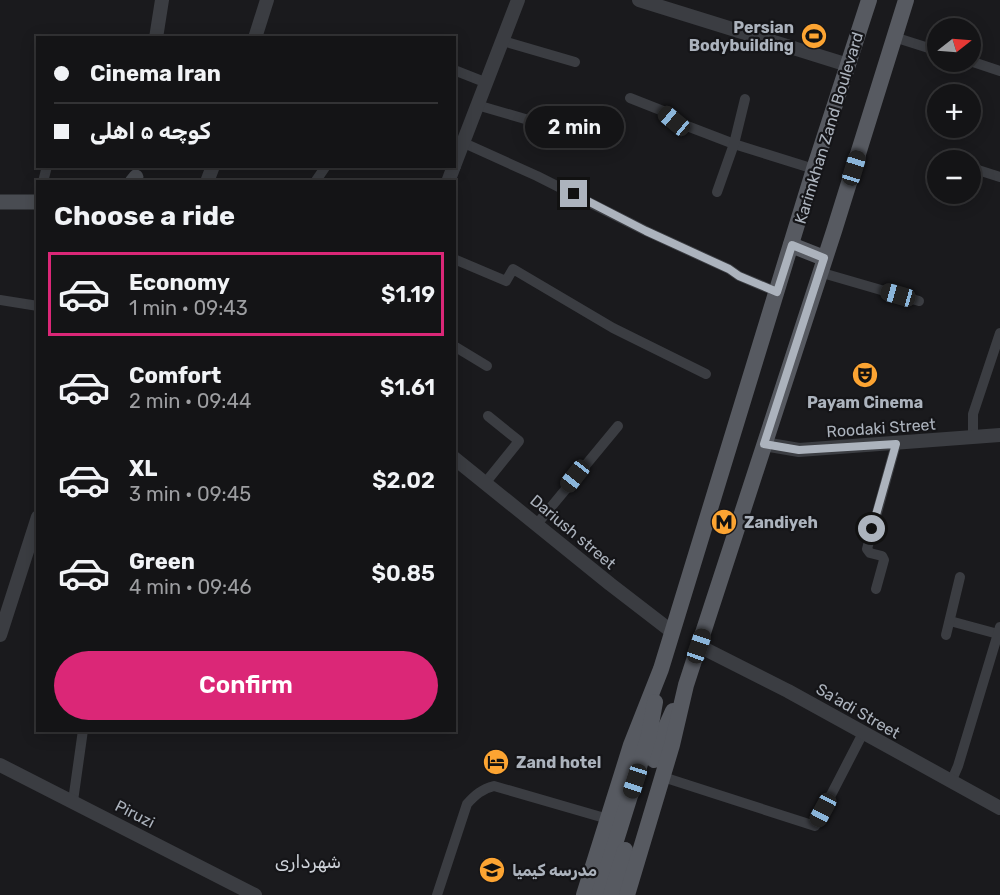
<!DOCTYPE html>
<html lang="en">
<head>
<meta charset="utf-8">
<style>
  body { margin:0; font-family:Rubik,"Noto Sans Arabic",sans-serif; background:#212123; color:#f1f3f6; height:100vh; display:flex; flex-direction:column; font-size:22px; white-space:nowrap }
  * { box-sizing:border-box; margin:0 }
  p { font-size:20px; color:#9d9ea1 }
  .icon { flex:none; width:33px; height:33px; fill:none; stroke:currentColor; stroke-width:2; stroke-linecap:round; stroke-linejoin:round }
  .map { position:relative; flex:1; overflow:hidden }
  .details { position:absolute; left:36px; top:180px; width:420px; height:552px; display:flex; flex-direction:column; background:#141416; border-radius:0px; box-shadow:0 3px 15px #0003,0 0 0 2px #333335 }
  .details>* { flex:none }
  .guide { position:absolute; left:36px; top:36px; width:420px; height:132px; border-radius:0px; box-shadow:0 3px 15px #0003,0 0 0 2px #333335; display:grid; align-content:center; height:132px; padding:0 18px; background:#141416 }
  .needle { width:39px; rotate:73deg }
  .fabs { position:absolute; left:927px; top:18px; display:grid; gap:12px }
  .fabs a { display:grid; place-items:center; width:54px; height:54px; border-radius:50%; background:#141416; box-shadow:0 3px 15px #0003,0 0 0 2px #333335; font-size:30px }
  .end { position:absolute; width:27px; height:27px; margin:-14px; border:8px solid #acb3bd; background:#111; box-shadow:0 0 0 3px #111 }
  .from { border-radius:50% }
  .bubble { position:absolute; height:42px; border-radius:21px; background:#141416; box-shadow:0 3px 15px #0003,0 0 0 2px #333335; font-size:20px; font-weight:600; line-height:42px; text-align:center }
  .car { position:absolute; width:18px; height:36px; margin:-18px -9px; border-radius:8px; box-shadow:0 0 4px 2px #0007; background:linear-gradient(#222 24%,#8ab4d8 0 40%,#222 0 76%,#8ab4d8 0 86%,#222 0) }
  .guide b { display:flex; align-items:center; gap:21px; height:57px; font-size:22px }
  .guide b+b { border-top:2px solid #333335 }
  .guide i { width:15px; height:15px; background:#f1f3f6 }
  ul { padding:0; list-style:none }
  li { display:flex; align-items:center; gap:18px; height:84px; margin:0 12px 9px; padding:0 6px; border:3px solid transparent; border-radius:0px }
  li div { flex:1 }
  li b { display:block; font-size:22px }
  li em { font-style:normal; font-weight:600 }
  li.active { border-color:#db2777 }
  li>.icon { width:54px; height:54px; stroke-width:1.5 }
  h2 { padding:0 18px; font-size:27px; line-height:72px }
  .cta { display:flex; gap:12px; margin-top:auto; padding:12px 18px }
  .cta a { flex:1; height:69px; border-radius:36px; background:#db2777; color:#fff; font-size:24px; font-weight:600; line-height:69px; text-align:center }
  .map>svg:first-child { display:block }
</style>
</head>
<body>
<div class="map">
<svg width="1000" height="895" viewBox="0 0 1000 895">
  <rect width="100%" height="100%" fill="#1a1a1d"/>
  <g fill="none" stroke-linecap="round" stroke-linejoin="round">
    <g stroke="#3b3d42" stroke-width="10">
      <path d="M894 37 938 51"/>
      <path d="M503 41 575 62"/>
      <path d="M970 61 1000 71"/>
      <path d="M454 70 487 83"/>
      <path d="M630 98 663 111 674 121 734 144 814 169"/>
      <path d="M477 105 556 128"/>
      <path d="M464 143 537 176 646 231 729 269 739 276 777 292"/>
      <path d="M978 170 1000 177"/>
      <path d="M43 182 47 166"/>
      <path d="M315 182 326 166"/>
      <path d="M717 192 734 144 745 99"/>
      <path d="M454 259 506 281 513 269 613 328 706 374"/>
      <path d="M819 272 919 301"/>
      <path d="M0 300 38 306"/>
      <path d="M454 346 487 366"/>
      <path d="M973 437V414L1000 333"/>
      <path d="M486 482 519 441 488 416"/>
      <path d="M537 524 618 426"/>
      <path d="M876 589 884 560 882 556 870 553 867 549 896 444"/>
      <path d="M950 621 998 634"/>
      <path d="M946 635 960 577"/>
      <path d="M663 777 815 826 863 733"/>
      <path d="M951 782 958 766 1000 627"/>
      <path d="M73 801 83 730"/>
      <path d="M437 895 467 804C475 795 482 789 494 786L608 819"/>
    </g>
    <g stroke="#3b3d42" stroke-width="14">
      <path d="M639 0 848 65"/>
      <path d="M156 38 162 0"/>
      <path d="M255 38 267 0"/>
      <path d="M454 166 518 0"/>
      <path d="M207 182 213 166"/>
      <path d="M448 182 454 166"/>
      <path d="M764 444 799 450 1000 435"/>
      <path d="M454 458 610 584 671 631"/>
      <path d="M0 635 38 517"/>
      <path d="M699 646 788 691 1000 808"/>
      <path d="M0 765 255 895"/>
    </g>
    <g stroke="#494c52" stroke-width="15">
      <path d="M132 182 136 177"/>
      <path d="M0 202H38"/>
    </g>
    <g stroke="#575a61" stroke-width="16">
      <path d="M791 245 824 258"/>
      <path d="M654 760 660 740 673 711"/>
      <path d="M584 895 631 745 661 669 814 169 869 0"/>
      <path d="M599 895 649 735 655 702"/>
      <path d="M611 895 625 850"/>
      <path d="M627 895 672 745 686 685 834 231 906 0"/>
    </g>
  </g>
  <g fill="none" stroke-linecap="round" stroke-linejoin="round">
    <path stroke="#acb3bd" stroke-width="8" d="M574 194 646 231 729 269 739 276 777 292 792 245 824 258 764 444 799 450 896 444 872 529"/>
  </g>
  <defs>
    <g id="stadium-disc" transform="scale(1.35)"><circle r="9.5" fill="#fca432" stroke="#151518"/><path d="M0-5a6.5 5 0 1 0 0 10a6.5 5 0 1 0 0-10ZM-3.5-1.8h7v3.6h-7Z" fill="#111"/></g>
    <g id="theatre-disc" transform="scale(1.35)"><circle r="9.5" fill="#fca432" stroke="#151518"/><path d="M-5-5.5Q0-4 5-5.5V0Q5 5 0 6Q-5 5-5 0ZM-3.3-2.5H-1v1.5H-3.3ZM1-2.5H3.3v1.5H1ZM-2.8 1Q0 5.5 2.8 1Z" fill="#111"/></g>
    <g id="metro-disc" transform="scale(1.35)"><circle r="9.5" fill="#fca432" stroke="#151518"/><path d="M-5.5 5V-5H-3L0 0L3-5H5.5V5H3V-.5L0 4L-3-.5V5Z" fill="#111"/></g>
    <g id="hotel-disc" transform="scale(1.35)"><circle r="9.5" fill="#fca432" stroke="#151518"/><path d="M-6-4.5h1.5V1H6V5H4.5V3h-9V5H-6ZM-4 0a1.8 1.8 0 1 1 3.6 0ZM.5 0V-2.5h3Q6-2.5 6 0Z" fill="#111"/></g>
    <g id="school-disc" transform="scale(1.35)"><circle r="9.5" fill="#fca432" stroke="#151518"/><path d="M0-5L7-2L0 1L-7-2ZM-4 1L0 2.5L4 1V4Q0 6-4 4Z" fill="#111"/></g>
  </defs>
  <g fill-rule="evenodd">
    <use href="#stadium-disc" x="814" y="36"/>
    <use href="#theatre-disc" x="865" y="375"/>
    <use href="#metro-disc" x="724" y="522"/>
    <use href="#hotel-disc" x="496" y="762"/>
    <use href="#school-disc" x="492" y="870"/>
  </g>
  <g text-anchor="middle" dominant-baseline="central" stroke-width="4.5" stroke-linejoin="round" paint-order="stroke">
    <g font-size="16" font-weight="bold" fill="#acb3bd" stroke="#151518" text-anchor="start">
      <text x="794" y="27" text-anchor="end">Persian<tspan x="794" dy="18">Bodybuilding</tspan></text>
      <text x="865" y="402" text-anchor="middle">Payam Cinema</text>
      <text x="744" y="522">Zandiyeh</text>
      <text x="516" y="762">Zand hotel</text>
      <text x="512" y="870">مدرسه کیمیا</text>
    </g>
    <g font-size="16" fill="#acb3bd" stroke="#151518">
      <text transform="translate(829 128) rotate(-73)">Karimkhan Zand Boulevard</text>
      <text transform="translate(881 428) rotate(-4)">Roodaki Street</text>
      <text transform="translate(573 532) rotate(40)">Dariush street</text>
      <text transform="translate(858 711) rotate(30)">Sa'adi Street</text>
      <text transform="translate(135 814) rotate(27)">Piruzi</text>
    </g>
    <g font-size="18" fill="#cdd1d8" stroke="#151518">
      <text x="308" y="862">شهرداری</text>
    </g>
  </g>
</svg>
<div class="fabs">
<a><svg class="needle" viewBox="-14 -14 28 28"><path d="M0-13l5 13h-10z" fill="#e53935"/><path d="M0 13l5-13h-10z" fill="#9d9ea1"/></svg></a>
<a>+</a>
<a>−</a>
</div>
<i class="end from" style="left:872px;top:529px"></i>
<i class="end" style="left:574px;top:194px"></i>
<div class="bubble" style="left:525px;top:106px;width:99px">2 min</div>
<i class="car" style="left:674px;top:121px;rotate:310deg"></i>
<i class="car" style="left:854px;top:168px;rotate:17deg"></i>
<i class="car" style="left:898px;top:295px;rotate:286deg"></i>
<i class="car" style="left:575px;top:476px;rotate:218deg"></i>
<i class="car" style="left:699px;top:646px;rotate:19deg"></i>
<i class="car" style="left:635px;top:781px;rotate:198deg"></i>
<i class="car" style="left:823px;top:810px;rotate:208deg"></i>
<div class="guide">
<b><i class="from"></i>Cinema Iran</b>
<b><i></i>کوچه ۵ اهلی</b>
</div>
<section class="details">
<h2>Choose a ride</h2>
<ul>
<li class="active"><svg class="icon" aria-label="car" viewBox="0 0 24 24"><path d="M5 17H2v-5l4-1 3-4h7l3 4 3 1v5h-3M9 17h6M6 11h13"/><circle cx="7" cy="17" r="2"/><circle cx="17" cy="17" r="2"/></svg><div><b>Economy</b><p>1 min · 09:43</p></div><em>$1.19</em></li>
<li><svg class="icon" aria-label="car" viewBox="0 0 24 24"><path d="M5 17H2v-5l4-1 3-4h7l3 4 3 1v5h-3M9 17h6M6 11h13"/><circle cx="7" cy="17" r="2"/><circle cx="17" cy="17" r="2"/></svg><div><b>Comfort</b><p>2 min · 09:44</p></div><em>$1.61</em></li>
<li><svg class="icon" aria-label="car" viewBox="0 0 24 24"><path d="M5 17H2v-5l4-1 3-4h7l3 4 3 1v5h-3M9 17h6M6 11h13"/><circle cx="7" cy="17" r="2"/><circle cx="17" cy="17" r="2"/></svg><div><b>XL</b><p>3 min · 09:45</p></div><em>$2.02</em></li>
<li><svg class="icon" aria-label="car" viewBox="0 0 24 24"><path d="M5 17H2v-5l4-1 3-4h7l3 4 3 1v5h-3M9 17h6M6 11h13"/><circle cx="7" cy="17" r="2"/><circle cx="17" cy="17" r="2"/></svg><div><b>Green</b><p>4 min · 09:46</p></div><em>$0.85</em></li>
</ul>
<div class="cta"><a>Confirm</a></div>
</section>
</div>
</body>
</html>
